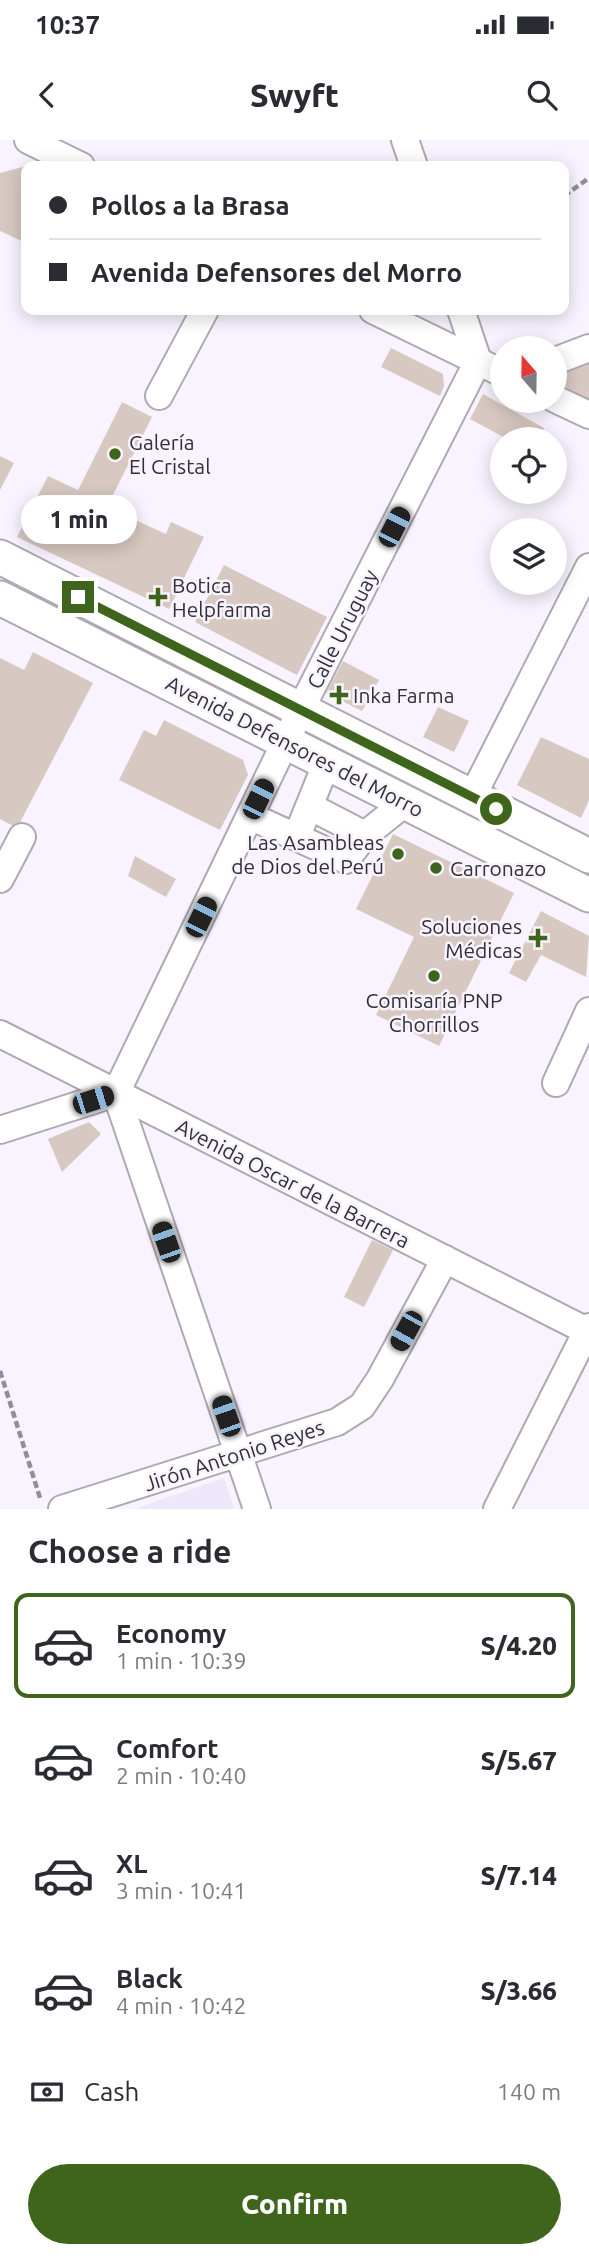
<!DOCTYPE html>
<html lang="en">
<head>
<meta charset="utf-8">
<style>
  body { margin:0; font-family:Ubuntu,sans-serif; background:#f7f7f7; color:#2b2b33; height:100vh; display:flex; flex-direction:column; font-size:26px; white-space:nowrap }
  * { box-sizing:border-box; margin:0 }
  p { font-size:23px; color:#7c7c81 }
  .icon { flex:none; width:38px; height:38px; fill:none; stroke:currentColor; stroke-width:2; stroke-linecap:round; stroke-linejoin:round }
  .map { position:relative; height:1369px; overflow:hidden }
  .details { display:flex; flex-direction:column; background:#fff; flex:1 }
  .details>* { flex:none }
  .hud { position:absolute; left:21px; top:21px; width:548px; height:154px; border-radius:14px; box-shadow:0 4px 18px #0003; display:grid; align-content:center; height:154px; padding:0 28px; background:#fff }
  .needle { width:46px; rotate:340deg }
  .tools { position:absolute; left:490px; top:196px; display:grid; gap:14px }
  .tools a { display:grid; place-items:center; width:77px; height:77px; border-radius:50%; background:#fff; box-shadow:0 4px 18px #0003; font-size:35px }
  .end { position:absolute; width:32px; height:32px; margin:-16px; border:9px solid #3f641c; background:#fff; box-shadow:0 0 0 4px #fff }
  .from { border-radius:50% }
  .bubble { position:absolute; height:49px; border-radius:24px; background:#fff; box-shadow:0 4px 18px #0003; font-size:23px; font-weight:800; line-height:49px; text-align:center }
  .car { position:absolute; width:21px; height:42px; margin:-21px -10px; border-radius:9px; box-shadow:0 0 5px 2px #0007; background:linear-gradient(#222 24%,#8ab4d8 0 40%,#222 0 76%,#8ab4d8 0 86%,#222 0) }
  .hud b { display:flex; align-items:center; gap:24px; height:66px; font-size:26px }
  .hud b+b { border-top:2px solid #e1e1e2 }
  .hud i { width:18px; height:18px; background:#2b2b33 }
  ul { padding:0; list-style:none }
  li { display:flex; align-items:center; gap:21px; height:105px; margin:0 14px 10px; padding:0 14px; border:4px solid transparent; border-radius:14px }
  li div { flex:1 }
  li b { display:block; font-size:26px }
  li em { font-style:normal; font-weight:800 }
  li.current { border-color:#3f641c }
  li>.icon { width:63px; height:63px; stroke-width:1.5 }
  h2 { padding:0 28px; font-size:32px; line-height:84px }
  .pay { display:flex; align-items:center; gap:18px; height:77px; padding:0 28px; font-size:26px }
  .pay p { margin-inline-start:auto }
  .cta { display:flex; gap:14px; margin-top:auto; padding:14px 28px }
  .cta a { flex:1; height:80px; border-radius:42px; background:#3f641c; color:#fff; font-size:28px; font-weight:800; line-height:80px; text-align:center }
  .status { display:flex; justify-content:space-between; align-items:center; height:49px; padding:0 35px; background:#fff; direction:ltr }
  .status svg { height:19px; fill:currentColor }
  header { display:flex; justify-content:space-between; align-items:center; height:91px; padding:0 28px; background:#fff; font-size:32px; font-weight:800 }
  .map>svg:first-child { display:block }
</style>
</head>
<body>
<div class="status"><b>10:37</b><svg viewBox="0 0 49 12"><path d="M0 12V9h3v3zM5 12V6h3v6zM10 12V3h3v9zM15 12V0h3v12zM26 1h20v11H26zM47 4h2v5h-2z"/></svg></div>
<header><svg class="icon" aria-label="back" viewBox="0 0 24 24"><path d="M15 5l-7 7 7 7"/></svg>Swyft<svg class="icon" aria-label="search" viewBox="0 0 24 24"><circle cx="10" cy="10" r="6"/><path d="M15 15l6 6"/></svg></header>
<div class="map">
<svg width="589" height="1369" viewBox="0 0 589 1369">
  <rect width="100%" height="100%" fill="#f8f3fe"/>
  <path fill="#eee6fa" d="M224 1338 234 1369H134Z"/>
  <g fill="#d7c9c1">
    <path d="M26 26V103L0 91V33Z"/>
    <path d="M391 208 443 234 444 246 440 256 381 227Z"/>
    <path d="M589 215V261L555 241 558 227Z"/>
    <path d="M483 254 544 288 538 299H507L470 279Z"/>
    <path d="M122 262 152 277 107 367 166 394 171 382 204 397 169 469 17 397 48 336 78 350Z"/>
    <path d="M0 316 14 323 0 350Z"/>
    <path d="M224 425 327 477 297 535 195 482Z"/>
    <path d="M33 512 93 543 17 688 0 679V518L24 530Z"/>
    <path d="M343 521 379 540 362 571 326 553Z"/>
    <path d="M438 567 469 581 454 612 423 597Z"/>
    <path d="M164 580 243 620 248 635 220 690 119 640 144 590 156 596Z"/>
    <path d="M541 597 589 619V660L581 678 517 645Z"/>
    <path d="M393 694 514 753 439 906 376 875 414 797 356 769Z"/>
    <path d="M135 716 176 739 166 757 128 736Z"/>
    <path d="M541 771 589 796 586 837 541 815 526 842 509 833Z"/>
    <path d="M89 982 101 994 62 1032 48 999Z"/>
    <path d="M372 1100 393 1110 364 1167 344 1157Z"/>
  </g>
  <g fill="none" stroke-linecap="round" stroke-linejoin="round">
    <g stroke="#aea8b5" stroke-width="30">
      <g id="minor">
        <path d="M28 0 81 26"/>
        <path d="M405 0 414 26"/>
        <path d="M373 170 502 233"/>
        <path d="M555 221 589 208"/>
        <path d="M159 256 205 170"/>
        <path d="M555 259 589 275"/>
        <path d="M472 657 589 427"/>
        <path d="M311 667 365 695"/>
        <path d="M250 676 346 720 365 695 406 662"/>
        <path d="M297 696 327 622"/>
        <path d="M0 739 22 697"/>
        <path d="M0 894 587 1191"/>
        <path d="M556 943 589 871"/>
        <path d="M0 990 116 953"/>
        <path d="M62 1369 337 1282 362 1266 380 1239 445 1119"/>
        <path d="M257 1369 116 953 309 553 478 221 461 170"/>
        <path d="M497 1369 589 1187"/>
      </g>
    </g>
    <g stroke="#aea8b5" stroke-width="37">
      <g id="major">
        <path d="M0 417 589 716"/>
        <path d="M0 458 589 755"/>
      </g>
    </g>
    <g stroke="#918e96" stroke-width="4.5" stroke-dasharray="7 3.5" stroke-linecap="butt">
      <path d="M564 56 589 38"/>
      <path d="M0 1231 41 1361"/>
    </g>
    <use href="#minor" stroke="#fff" stroke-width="26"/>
    <use href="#major" stroke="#fff" stroke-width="33"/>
  </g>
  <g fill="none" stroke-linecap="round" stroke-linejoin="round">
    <path stroke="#3f641c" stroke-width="9" d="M78 457 496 669"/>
  </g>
  <g fill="#3f641c" stroke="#f8f3fe" stroke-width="2.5">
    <circle cx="115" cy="314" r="7"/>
    <path d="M154.5 446.5h7v7h7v7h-7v7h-7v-7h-7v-7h7z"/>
    <path d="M335.5 544.5h7v7h7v7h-7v7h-7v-7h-7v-7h7z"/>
    <circle cx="398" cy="714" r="7"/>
    <circle cx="436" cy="728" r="7"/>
    <path d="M534.5 787.5h7v7h7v7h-7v7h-7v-7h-7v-7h7z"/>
    <circle cx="434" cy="836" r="7"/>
  </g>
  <g text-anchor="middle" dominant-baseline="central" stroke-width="5" stroke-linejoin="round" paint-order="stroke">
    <g font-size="21" fill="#323035" stroke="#f8f3fe" text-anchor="start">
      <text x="129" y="302">Galería<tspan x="129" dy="24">El Cristal</tspan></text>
      <text x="172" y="445">Botica<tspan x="172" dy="24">Helpfarma</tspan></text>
      <text x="353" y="555">Inka Farma</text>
      <text x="384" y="702" text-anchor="end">Las Asambleas<tspan x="384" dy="24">de Dios del Perú</tspan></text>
      <text x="450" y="728">Carronazo</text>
      <text x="522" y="786" text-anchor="end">Soluciones<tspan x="522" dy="24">Médicas</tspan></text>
      <text x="434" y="860" text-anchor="middle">Comisaría PNP<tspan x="434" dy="24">Chorrillos</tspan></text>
    </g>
    <g font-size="21" fill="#323035" stroke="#f8f3fe">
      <text transform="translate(342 489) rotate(-63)">Calle Uruguay</text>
      <text transform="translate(295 606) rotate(27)">Avenida Defensores del Morro</text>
      <text transform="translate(293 1043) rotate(27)">Avenida Oscar de la Barrera</text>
      <text transform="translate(234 1315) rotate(-18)">Jirón Antonio Reyes</text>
    </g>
  </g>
</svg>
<div class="tools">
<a><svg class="needle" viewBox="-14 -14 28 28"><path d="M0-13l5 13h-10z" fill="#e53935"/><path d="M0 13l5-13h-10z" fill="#7c7c81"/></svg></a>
<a><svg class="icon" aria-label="locate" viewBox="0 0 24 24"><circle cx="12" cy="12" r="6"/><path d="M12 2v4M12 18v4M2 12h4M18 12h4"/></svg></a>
<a><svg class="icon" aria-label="layers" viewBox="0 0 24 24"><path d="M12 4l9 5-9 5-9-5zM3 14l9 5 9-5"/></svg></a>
</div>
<i class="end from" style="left:496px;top:669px"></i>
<i class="end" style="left:78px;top:457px"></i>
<div class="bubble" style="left:21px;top:355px;width:116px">1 min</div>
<i class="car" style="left:394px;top:387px;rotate:27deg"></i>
<i class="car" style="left:258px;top:659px;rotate:26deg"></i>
<i class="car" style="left:201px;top:777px;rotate:26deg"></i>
<i class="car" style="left:93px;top:960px;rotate:72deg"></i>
<i class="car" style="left:166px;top:1102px;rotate:341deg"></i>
<i class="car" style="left:406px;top:1191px;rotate:209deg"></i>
<i class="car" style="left:226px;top:1276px;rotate:341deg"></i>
<div class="hud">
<b><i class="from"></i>Pollos a la Brasa</b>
<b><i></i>Avenida Defensores del Morro</b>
</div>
</div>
<section class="details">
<h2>Choose a ride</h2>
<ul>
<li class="current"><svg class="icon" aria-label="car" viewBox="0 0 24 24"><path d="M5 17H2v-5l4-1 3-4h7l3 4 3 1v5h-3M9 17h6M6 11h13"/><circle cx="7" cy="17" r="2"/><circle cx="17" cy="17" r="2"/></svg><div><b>Economy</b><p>1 min · 10:39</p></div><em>S/4.20</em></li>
<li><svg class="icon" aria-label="car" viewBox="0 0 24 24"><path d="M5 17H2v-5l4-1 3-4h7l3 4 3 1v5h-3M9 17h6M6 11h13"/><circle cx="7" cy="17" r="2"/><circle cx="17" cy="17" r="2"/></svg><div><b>Comfort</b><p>2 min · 10:40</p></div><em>S/5.67</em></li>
<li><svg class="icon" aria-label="car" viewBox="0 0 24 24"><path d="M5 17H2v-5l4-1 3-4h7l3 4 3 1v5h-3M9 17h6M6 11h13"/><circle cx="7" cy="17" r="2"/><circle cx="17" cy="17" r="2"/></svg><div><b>XL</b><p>3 min · 10:41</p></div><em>S/7.14</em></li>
<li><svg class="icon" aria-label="car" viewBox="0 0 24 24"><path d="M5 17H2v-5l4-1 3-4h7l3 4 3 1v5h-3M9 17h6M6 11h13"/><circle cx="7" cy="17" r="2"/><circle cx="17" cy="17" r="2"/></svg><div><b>Black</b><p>4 min · 10:42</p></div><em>S/3.66</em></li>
</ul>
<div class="pay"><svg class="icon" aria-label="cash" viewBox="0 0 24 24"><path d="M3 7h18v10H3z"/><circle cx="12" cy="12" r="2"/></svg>Cash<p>140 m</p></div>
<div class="cta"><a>Confirm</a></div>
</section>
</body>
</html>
